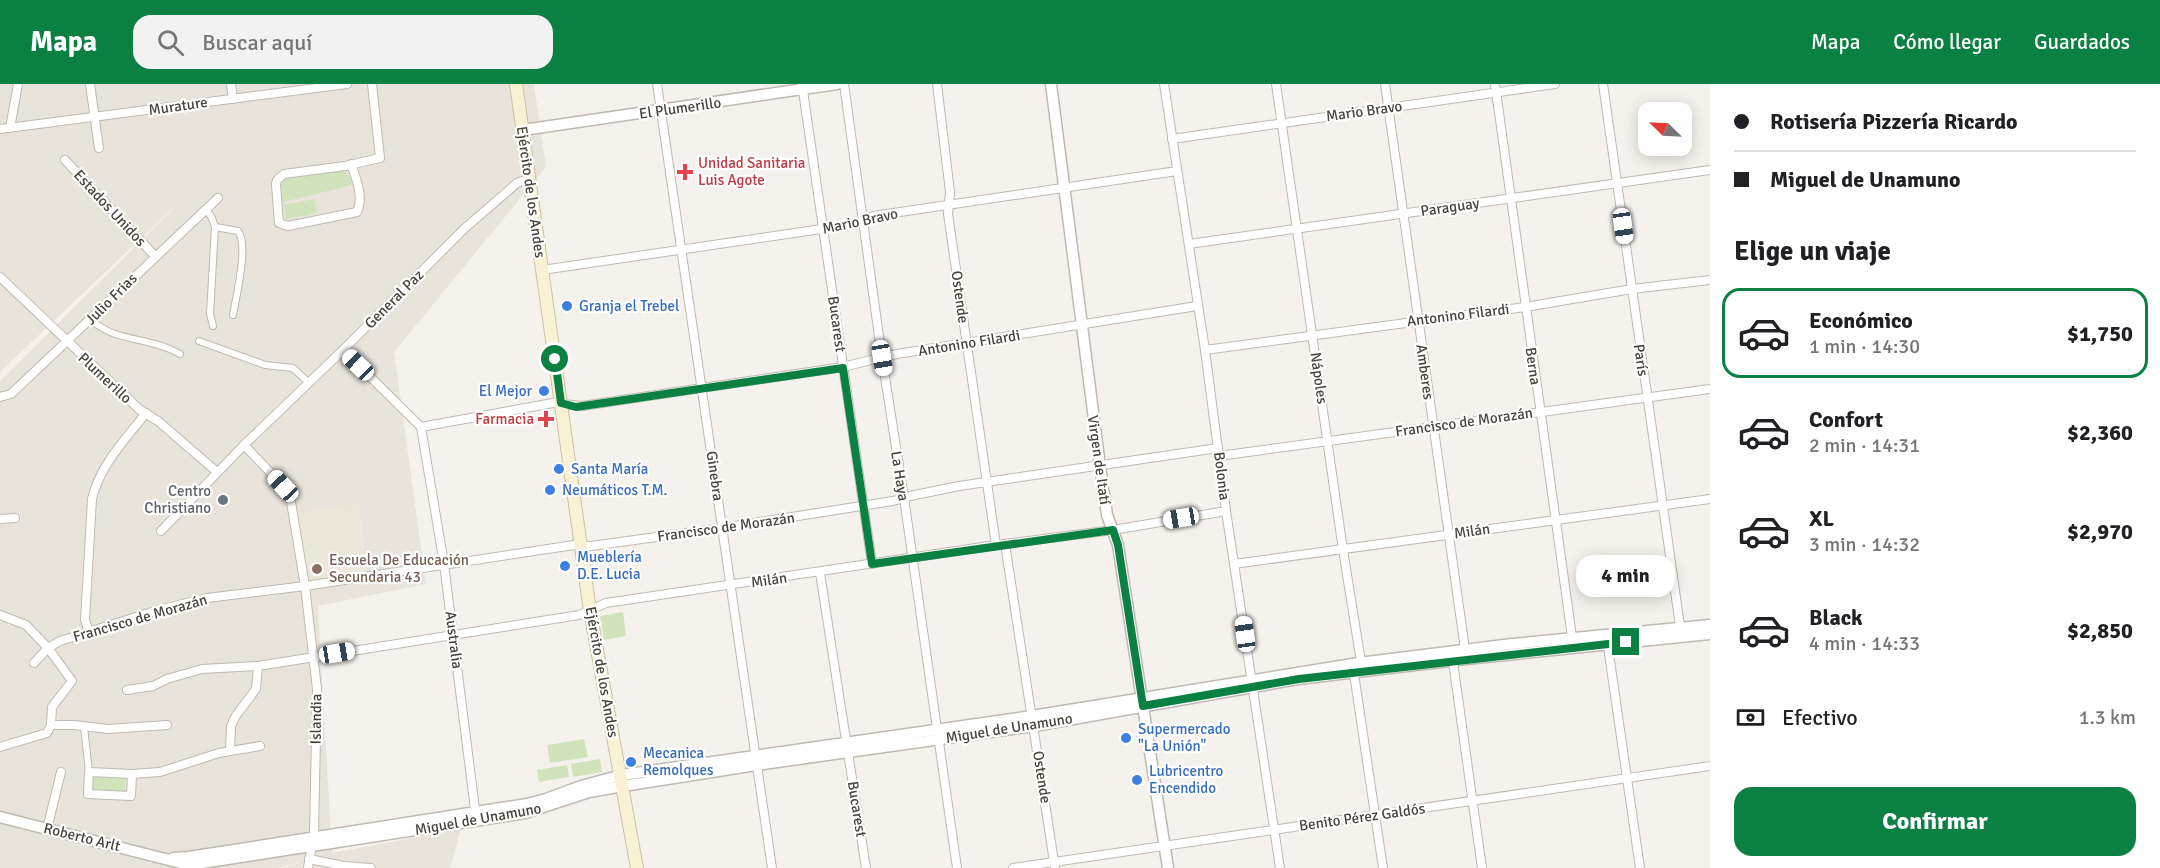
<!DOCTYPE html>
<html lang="es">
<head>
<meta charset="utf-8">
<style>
  body { margin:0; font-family:Signika,sans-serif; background:#f2f2f2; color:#202124; height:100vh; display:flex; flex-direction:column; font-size:22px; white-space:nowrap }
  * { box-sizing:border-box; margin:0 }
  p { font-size:20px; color:#757577 }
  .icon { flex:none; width:33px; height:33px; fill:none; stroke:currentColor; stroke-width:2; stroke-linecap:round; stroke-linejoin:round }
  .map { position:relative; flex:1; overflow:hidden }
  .drawer { display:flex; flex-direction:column; background:#fff; width:450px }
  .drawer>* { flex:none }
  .top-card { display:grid; align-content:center; height:132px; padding:0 24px; background:#fff }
  .needle { width:39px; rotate:294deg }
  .tools { position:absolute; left:1638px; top:18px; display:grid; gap:12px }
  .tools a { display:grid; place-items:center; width:54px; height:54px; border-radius:12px; background:#fff; box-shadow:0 3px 15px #0003; font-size:30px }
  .end { position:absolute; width:27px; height:27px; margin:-14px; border:8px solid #0b8043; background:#fff; box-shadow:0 0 0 3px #fff }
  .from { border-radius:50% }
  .bubble { position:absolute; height:42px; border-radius:18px; background:#fff; box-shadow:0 3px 15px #0003; font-size:20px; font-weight:700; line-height:42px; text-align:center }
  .car { position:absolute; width:18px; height:36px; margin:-18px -9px; border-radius:8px; box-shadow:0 0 4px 2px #0007; background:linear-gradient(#fff 24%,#345 0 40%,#fff 0 76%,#345 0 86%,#fff 0) }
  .top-card b { display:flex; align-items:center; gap:21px; height:57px; font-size:22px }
  .top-card b+b { border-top:2px solid #e0e0e0 }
  .top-card i { width:15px; height:15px; background:#202124 }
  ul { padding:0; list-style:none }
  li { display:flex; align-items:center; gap:18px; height:90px; margin:0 12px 9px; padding:0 12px; border:3px solid transparent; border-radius:18px }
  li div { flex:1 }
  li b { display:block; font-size:22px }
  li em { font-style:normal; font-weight:700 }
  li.current { border-color:#0b8043 }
  li>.icon { width:54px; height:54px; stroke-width:1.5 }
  h2 { padding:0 24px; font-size:27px; line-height:72px }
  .pay { display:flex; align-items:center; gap:15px; height:66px; padding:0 24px; font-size:22px }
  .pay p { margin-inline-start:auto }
  .action { display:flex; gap:12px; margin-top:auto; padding:12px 24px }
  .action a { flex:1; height:69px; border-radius:18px; background:#0b8043; color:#fff; font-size:24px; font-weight:700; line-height:69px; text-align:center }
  header { display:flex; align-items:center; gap:36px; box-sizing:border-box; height:84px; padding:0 30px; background:#0b8043; color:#fff }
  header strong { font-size:28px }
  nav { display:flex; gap:33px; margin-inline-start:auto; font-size:21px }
  .search { width:420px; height:54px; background:#f2f2f2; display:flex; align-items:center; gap:15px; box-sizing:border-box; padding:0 21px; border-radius:18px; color:#757577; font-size:22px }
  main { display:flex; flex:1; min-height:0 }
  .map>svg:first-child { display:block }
</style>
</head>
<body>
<header>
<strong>Mapa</strong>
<div class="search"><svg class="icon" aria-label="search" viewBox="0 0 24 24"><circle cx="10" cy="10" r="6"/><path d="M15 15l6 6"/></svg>Buscar aquí</div>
<nav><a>Mapa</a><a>Cómo llegar</a><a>Guardados</a></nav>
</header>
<main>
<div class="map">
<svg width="1710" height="784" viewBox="0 0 1710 784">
  <rect width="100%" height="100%" fill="#f5f2ed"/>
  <path fill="#e8e4dc" d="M0 0H534L546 83 394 268 426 500 318 522 332 769 461 745 450 784H282L308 776 278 784H0V297L189 109 0 288Z"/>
  <path fill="#ece7d9" d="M359 419 367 487 309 497 297 430Z"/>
  <g fill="#d0e3bb">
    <path d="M338 85C348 88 350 92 352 101L283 118 279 117V100L283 95Z"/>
    <path d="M314 115 317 129 286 135 284 121Z"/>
    <path d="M623 528 626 552 604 556 600 532Z"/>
    <path d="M584 655 588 673 550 679 547 661Z"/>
    <path d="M600 675 602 688 573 693 571 680Z"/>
    <path d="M567 681 569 693 539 698 537 686Z"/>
    <path d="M92 693 125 694V707L91 706Z"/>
  </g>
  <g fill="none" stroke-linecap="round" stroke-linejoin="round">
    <g stroke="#bfbab0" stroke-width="8">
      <g id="pedestrian">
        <path d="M206 125 212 134 215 143 210 230 213 242"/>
        <path d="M215 143 238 147C249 161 236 213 233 231"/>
        <path d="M89 236C98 241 106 247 115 250 137 257 159 258 180 270"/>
        <path d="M199 257 265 281 293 284 309 299"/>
        <path d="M84 643 89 688"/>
      </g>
    </g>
    <g stroke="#bfbab0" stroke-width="10">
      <g id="minor">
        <path d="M90 0 99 64"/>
        <path d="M231 0 233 15"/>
        <path d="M657 0 772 784"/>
        <path d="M802 0 872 480"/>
        <path d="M844 0 882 274 904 414 957 784"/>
        <path d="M937 0 950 108 948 130 996 461"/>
        <path d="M1164 0 1205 266 1226 427 1280 784"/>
        <path d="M1276 0 1343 466 1362 584"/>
        <path d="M1385 0 1466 572"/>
        <path d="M1495 0 1573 560"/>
        <path d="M1603 0 1681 549"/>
        <path d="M10 44 18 0"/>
        <path d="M0 45 347 0"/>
        <path d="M1172 55 1555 0"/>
        <path d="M65 76 155 172"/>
        <path d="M351 80C356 94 364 113 357 128L288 142 279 139 276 100 277 96 284 90 345 82 380 74 372 0"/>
        <path d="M1189 160 1710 86"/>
        <path d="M542 186 856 140 873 132 1177 87"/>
        <path d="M0 193 140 326 158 337 217 388"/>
        <path d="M343 266 421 343 444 480 476 733"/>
        <path d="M1205 266 1525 223 1632 205 1710 196"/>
        <path d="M0 313 11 310 218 114"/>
        <path d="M421 343 553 319 582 322 843 283 891 271 1197 222"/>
        <path d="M244 361 287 406 290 412 305 502 317 605 314 749 308 784"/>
        <path d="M1219 372 1710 305"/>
        <path d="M0 435 15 434"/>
        <path d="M161 447 244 361 343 266 464 145 517 99 530 94"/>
        <path d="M1005 460 1055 784"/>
        <path d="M1234 480 1710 415"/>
        <path d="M820 489 866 784"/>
        <path d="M0 531 26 541 48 564 60 557 158 526 207 514 305 502 574 461 591 462 722 444 893 417 910 412 959 402 1218 364"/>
        <path d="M89 548 85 536 92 415C100 381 125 356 146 329"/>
        <path d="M1607 556 1640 784"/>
        <path d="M1452 571 1482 784"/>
        <path d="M1353 583 1383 784"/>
        <path d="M127 606 153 602 167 595 202 585 258 582 579 531 606 519 996 461 1113 446 1226 427"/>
        <path d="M51 641H74L108 645 167 641"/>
        <path d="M0 663 47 649 51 641 52 623 72 597 48 564 34 579"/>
        <path d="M230 667 231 642 235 633 256 605 258 582"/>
        <path d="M132 690 131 712 88 710 89 688 132 690 160 688 219 669 260 662"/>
        <path d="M47 745 61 688"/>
        <path d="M309 775 344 782 371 784"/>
        <path d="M1013 784 1710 682"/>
      </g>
    </g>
    <g stroke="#bfbab0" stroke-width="13">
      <g id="tertiary">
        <path d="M1051 0 1100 382 1107 431 1118 461 1168 784"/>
        <path d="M523 46 837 0"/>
        <path d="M0 733 189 781 525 729 589 708 623 702 756 681 1034 642 1298 595 1466 575 1710 550"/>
        <path d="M173 774 189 773 527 720 546 715 581 702 622 691 1032 632 1359 579 1512 560 1710 541"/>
      </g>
    </g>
    <g stroke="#cbc2a0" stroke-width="14">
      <path id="secondary" d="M516 0 590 527 637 784"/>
    </g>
    <use href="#pedestrian" stroke="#fff" stroke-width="6"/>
    <use href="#minor" stroke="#fff" stroke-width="8"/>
    <use href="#tertiary" stroke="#fff" stroke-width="10"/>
    <use href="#secondary" stroke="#f9f1d3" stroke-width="12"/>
  </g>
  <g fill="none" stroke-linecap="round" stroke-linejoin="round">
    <path stroke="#0b8043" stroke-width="8" d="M555 275 561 319 576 323 843 284 872 480 1113 446 1118 461 1143 622 1299 595 1626 558"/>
  </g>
  <g fill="#e0444e" stroke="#fff" stroke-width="2">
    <path d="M682 79h6v6h6v6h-6v6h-6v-6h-6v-6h6z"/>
    <path d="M543 326h6v6h6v6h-6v6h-6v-6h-6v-6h6z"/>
  </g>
  <g fill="#3f7fe0" stroke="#fff" stroke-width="2">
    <circle cx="567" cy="222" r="6"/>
    <circle cx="544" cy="307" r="6"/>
    <circle cx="559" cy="385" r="6"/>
    <circle cx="550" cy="406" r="6"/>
    <circle cx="565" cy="482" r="6"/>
    <circle cx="1126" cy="654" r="6"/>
    <circle cx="631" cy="678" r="6"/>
    <circle cx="1137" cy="696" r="6"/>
  </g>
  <circle fill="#6b7280" stroke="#fff" stroke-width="2" cx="223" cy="416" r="6"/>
  <circle fill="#8d6e63" stroke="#fff" stroke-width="2" cx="317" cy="485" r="6"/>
  <g text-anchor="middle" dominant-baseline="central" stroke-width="4.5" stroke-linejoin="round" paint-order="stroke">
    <g font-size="15" fill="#48443b" stroke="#fff">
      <text transform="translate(178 22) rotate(-8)">Murature</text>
      <text transform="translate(680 24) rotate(-8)">El Plumerillo</text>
      <text transform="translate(1364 27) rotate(-8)">Mario Bravo</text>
      <text transform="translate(531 108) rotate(82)">Ejército de los Andes</text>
      <text transform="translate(1450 123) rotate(-8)">Paraguay</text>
      <text transform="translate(110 124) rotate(47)">Estados Unidos</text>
      <text transform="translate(860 137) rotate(-12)">Mario Bravo</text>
      <text transform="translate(960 213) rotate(82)">Ostende</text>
      <text transform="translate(111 215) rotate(-45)">Julio Frias</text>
      <text transform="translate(394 215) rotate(-45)">General Paz</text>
      <text transform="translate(1458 231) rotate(-7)">Antonino Filardi</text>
      <text transform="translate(837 240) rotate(82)">Bucarest</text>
      <text transform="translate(969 259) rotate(-9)">Antonino Filardi</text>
      <text transform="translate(1641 276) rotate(82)">París</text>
      <text transform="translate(1533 282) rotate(82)">Berna</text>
      <text transform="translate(1425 288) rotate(82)">Amberes</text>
      <text transform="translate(105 294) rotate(43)">Plumerillo</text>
      <text transform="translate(1319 294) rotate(82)">Nápoles</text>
      <text transform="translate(1464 338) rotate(-8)">Francisco de Morazán</text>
      <text transform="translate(1099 376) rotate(82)">Virgen de Itatí</text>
      <text transform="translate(715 392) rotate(82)">Ginebra</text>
      <text transform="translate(900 392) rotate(81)">La Haya</text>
      <text transform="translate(1222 392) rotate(83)">Bolonia</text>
      <text transform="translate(726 443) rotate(-8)">Francisco de Morazán</text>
      <text transform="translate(1472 447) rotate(-8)">Milán</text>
      <text transform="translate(769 496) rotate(-8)">Milán</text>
      <text transform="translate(140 534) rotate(-16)">Francisco de Morazán</text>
      <text transform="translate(454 556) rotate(83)">Australia</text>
      <text transform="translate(602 588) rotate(80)">Ejército de los Andes</text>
      <text transform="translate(316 635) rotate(-89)">Islandia</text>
      <text transform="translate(1009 644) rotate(-9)">Miguel de Unamuno</text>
      <text transform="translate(1042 693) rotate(81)">Ostende</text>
      <text transform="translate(857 725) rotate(81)">Bucarest</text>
      <text transform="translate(1362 733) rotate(-8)">Benito Pérez Galdós</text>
      <text transform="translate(478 735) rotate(-10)">Miguel de Unamuno</text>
      <text transform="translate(82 753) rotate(14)">Roberto Arlt</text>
    </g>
    <g font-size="15" fill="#be3a42" stroke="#fff" text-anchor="start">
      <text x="698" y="79">Unidad Sanitaria<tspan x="698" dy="17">Luis Agote</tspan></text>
      <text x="534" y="335" text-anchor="end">Farmacia</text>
    </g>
    <g font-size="15" fill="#366cbe" stroke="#fff" text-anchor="start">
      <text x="579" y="222">Granja el Trebel</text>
      <text x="532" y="307" text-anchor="end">El Mejor</text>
      <text x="571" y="385">Santa María</text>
      <text x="562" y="406">Neumáticos T.M.</text>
      <text x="577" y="473">Mueblería<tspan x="577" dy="17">D.E. Lucia</tspan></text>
      <text x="1138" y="645">Supermercado<tspan x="1138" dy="17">"La Unión"</tspan></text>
      <text x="643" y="669">Mecanica<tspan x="643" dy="17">Remolques</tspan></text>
      <text x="1149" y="687">Lubricentro<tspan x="1149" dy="17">Encendido</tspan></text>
    </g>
    <g font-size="15" fill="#5b616d" stroke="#fff" text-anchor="end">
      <text x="211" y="407">Centro<tspan x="211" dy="17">Christiano</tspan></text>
    </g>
    <g font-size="15" fill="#785e54" stroke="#fff" text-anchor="start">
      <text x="329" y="476">Escuela De Educación<tspan x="329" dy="17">Secundaria 43</tspan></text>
    </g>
  </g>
</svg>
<div class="tools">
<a><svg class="needle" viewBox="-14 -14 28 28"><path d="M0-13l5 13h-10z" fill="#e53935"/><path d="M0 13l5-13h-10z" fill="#757577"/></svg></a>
</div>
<i class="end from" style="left:555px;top:275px"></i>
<i class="end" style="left:1626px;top:558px"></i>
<div class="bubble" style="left:1576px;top:471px;width:99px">4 min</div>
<i class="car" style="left:1623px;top:142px;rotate:172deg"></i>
<i class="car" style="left:882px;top:274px;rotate:171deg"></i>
<i class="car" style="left:358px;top:281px;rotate:314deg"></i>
<i class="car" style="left:283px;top:402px;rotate:317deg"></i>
<i class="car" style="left:1181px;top:434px;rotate:260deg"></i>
<i class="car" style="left:1245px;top:550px;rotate:352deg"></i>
<i class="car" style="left:337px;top:569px;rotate:81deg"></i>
</div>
<section class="drawer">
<div class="top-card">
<b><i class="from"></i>Rotisería Pizzería Ricardo</b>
<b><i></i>Miguel de Unamuno</b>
</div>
<h2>Elige un viaje</h2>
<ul>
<li class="current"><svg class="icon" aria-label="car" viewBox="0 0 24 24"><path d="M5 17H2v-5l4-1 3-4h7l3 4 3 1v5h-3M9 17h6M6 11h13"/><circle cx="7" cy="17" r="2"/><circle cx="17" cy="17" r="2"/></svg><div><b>Económico</b><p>1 min · 14:30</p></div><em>$1,750</em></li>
<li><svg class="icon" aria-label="car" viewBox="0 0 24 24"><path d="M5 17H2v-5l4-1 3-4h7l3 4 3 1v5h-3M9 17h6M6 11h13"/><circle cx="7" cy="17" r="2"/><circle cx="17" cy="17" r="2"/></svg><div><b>Confort</b><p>2 min · 14:31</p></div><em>$2,360</em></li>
<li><svg class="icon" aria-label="car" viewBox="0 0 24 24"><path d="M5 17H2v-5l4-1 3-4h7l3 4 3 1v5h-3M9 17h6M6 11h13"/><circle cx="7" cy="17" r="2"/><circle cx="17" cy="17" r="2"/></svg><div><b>XL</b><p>3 min · 14:32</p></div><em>$2,970</em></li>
<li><svg class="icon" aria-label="car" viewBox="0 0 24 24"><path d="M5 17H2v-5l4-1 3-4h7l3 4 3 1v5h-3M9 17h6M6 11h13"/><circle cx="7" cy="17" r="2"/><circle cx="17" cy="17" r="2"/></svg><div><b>Black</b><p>4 min · 14:33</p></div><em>$2,850</em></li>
</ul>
<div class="pay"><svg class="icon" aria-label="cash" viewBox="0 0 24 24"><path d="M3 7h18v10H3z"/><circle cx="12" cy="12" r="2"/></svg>Efectivo<p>1.3 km</p></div>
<div class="action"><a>Confirmar</a></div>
</section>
</main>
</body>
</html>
